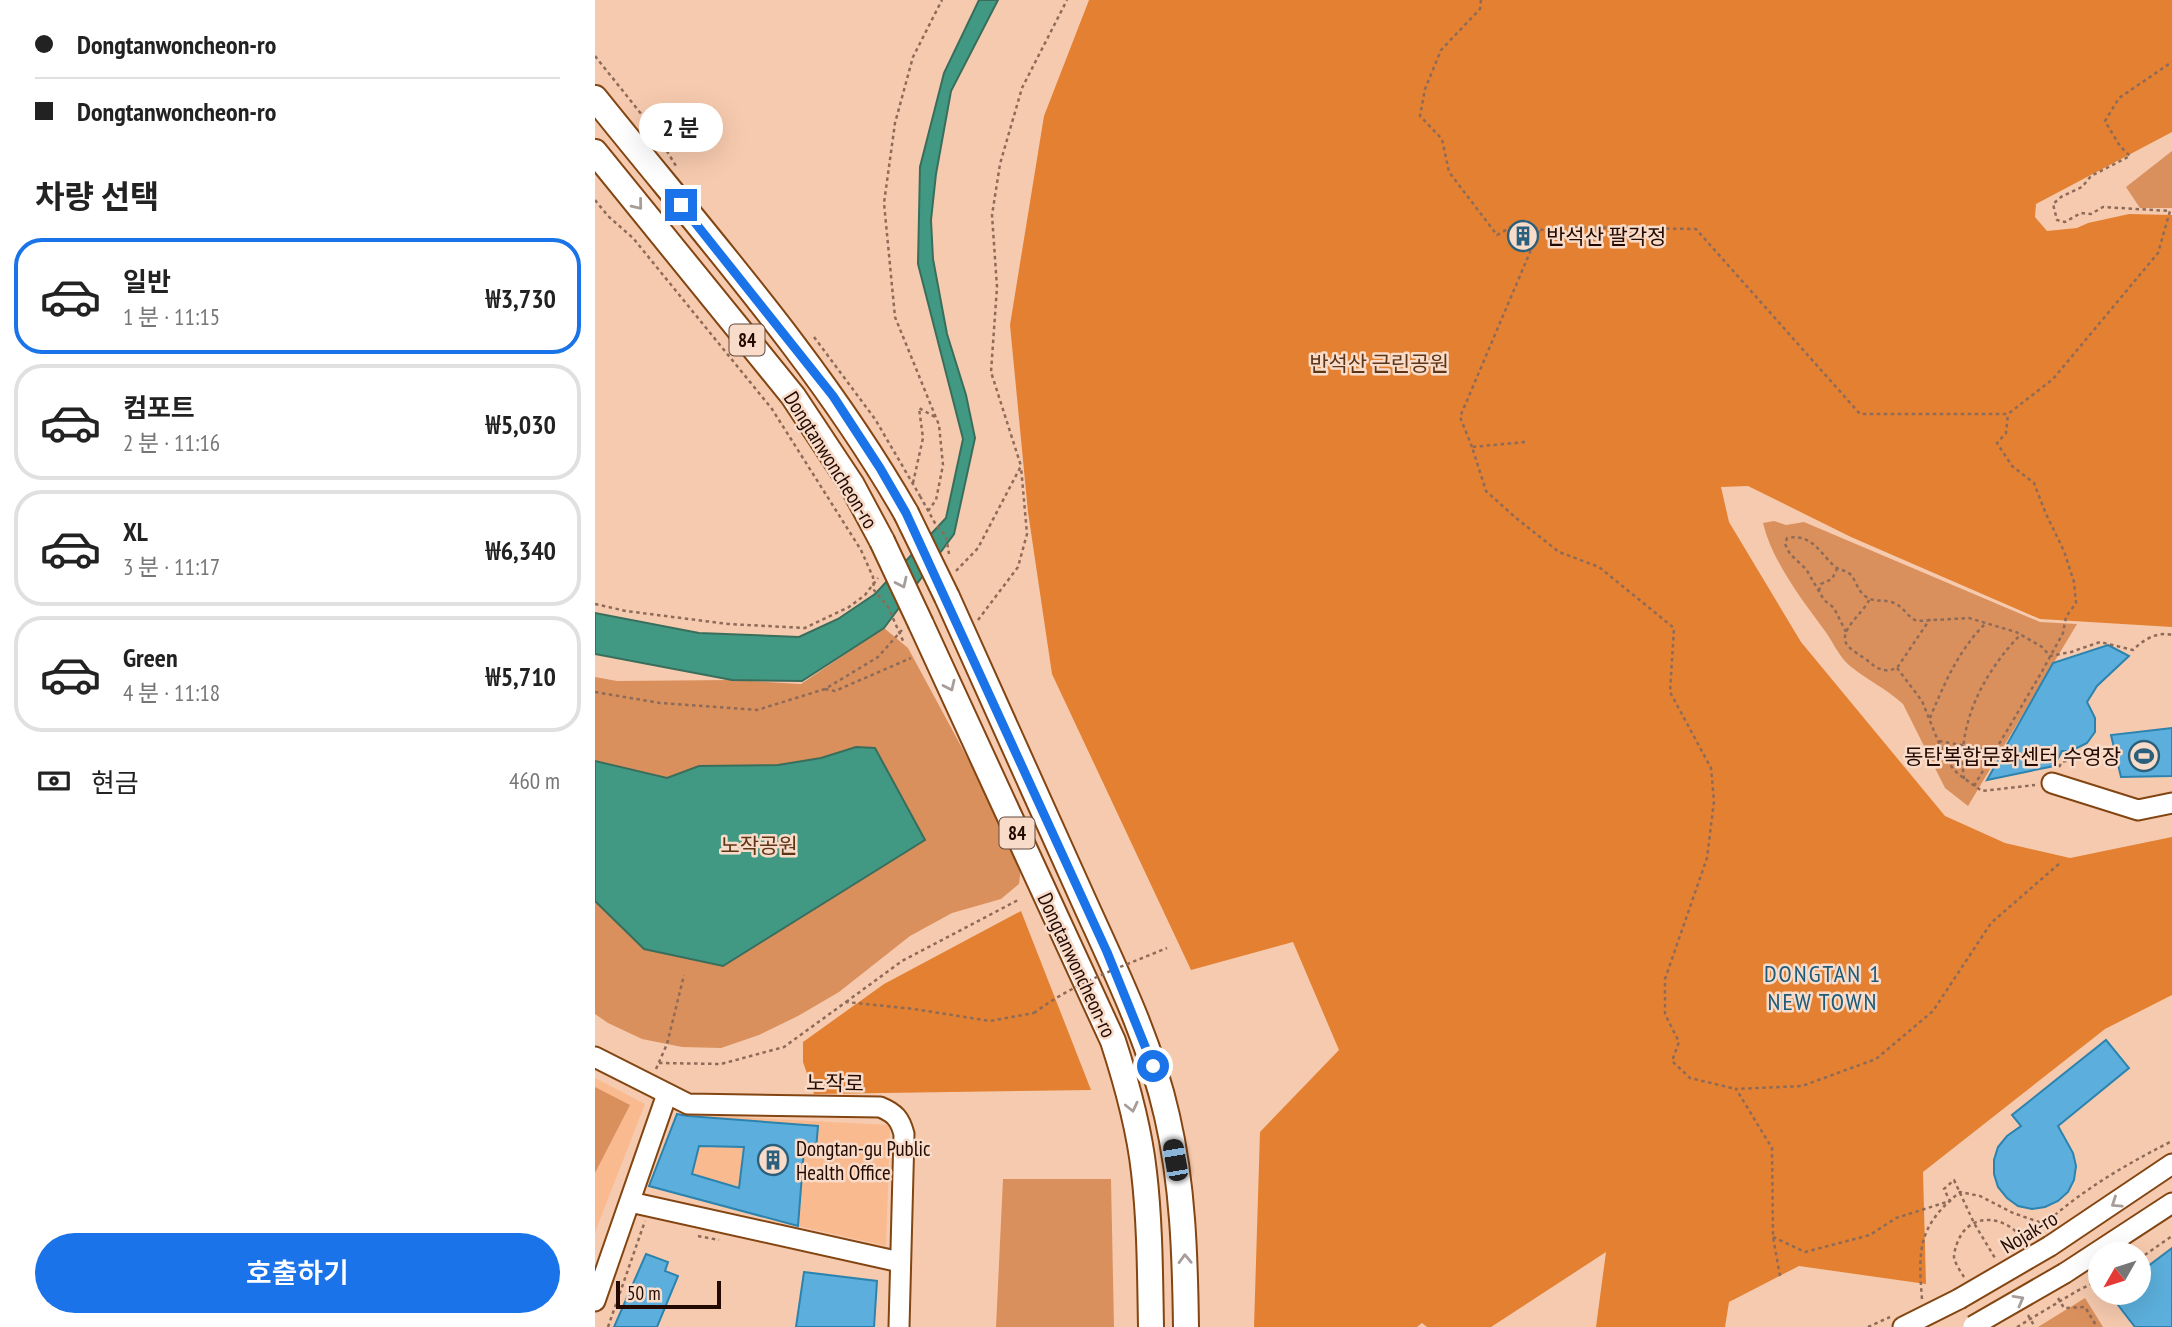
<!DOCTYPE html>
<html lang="ko">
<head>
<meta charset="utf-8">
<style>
  body { margin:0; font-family:"PT Sans Narrow","Noto Sans KR",sans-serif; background:#f6f6f6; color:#222; height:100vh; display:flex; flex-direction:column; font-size:26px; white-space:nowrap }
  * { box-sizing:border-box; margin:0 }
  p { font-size:23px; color:#767676 }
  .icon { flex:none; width:38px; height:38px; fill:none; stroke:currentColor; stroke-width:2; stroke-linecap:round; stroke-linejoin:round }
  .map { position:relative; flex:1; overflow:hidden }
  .sheet { display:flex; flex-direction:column; background:#fff; width:595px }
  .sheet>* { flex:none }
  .guide { display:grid; align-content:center; height:154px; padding:0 35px; background:#fff }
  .needle { width:46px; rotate:231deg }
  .tools { position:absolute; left:1493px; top:1242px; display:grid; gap:14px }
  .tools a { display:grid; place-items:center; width:63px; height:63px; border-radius:50%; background:#fff; box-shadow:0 7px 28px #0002; font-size:35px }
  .scale { position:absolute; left:21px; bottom:18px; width:105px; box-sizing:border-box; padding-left:7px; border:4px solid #230a00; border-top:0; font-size:19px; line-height:24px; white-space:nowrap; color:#230a00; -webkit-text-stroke:5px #f8dbc8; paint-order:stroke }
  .end { position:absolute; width:32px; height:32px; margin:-16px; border:9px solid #1a73e8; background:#fff; box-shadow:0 0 0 4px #fff }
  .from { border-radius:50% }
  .bubble { position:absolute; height:49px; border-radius:24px; background:#fff; box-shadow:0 7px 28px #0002; font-size:23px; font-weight:600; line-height:49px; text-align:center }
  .car { position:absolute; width:21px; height:42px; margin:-21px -10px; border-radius:9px; box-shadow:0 0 5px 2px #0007; background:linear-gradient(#222 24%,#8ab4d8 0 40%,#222 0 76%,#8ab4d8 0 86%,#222 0) }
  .guide b { display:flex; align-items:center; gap:24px; height:66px; font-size:26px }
  .guide b+b { border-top:2px solid #e0e0e0 }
  .guide i { width:18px; height:18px; background:#222 }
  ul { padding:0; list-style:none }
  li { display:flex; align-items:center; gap:21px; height:116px; margin:0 14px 10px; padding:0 21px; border:4px solid #e0e0e0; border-radius:28px }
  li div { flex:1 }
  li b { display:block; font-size:26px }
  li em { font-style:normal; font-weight:600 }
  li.selected { border-color:#1a73e8 }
  li>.icon { width:63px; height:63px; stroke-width:1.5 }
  h2 { padding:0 35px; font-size:32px; line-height:84px }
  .pay { display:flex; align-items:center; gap:18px; height:77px; padding:0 35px; font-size:26px }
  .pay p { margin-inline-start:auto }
  .button { display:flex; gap:14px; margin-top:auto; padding:14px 35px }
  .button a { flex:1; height:80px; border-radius:42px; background:#1a73e8; color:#fff; font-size:28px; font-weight:600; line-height:80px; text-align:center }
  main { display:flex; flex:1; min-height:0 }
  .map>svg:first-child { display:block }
</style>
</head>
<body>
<main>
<section class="sheet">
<div class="guide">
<b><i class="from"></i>Dongtanwoncheon-ro</b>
<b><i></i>Dongtanwoncheon-ro</b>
</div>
<h2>차량 선택</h2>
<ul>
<li class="selected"><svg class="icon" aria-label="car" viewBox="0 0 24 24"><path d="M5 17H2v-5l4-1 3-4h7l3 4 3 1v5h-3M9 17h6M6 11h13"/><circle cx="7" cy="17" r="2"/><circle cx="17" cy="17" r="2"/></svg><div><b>일반</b><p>1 분 · 11:15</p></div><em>₩3,730</em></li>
<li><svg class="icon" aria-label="car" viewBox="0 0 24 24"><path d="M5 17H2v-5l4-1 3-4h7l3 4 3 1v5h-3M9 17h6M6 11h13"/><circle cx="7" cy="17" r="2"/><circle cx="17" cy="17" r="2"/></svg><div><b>컴포트</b><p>2 분 · 11:16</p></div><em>₩5,030</em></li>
<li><svg class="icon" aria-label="car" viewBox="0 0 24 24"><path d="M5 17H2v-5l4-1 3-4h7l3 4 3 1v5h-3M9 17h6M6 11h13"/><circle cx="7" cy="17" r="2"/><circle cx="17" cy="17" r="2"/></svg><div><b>XL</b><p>3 분 · 11:17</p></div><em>₩6,340</em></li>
<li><svg class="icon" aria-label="car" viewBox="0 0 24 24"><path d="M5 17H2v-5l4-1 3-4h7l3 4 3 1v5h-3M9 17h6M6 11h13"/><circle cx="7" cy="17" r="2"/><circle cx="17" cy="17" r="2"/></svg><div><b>Green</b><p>4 분 · 11:18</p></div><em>₩5,710</em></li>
</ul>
<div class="pay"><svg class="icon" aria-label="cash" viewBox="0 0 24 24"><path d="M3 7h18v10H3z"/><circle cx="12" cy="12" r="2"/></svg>현금<p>460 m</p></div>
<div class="button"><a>호출하기</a></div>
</section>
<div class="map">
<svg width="1577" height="1327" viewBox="0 0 1577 1327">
  <rect width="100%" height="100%" fill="#f6caae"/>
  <g fill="#f9ba90">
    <path d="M0 1078 50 1104 0 1232Z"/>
    <path d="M82 1114 295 1125 291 1246 203 1226 54 1186Z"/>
  </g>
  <g fill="#da905d">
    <path d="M1577 151V208H1545L1531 187Z"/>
    <path d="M1179 521 1191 525 1209 522 1445 622 1482 624 1373 806 1350 788 1308 704C1292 689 1272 680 1255 666 1244 657 1238 642 1230 631 1207 600 1177 561 1168 523Z"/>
    <path d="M289 628 313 648 427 859 424 884 406 899 357 913 315 936 244 992 203 1016 164 1035 126 1048 87 1047 47 1039 13 1023 0 1014V677L22 681 137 680 206 684Z"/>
    <path d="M0 1087 35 1105 0 1173Z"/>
    <path d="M408 1179H516L519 1327H401Z"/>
    <path d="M1490 1298 1508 1327H1443Z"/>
  </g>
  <g fill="#e38032">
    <path d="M494 0H1577V132L1441 204 1440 217 1452 231 1482 228 1493 223 1534 214 1577 215V627L1445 619 1256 537 1153 486 1126 487 1134 522 1206 642 1350 816 1410 843 1475 858 1577 837V995L1510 1029 1328 1172 1331 1284 1204 1266 1134 1302 1130 1327H1001L1011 1252 896 1327H832L827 1323 822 1327H659L665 1132 744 1050 698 942 596 970 457 674 433 512 415 325 449 116Z"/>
    <path d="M426 911 496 1090 219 1094 208 1062V1042L289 984Z"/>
  </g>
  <g fill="#429983" stroke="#396e5c" stroke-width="2">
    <path d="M384 0H403L356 91 341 174 336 220 338 259 352 334 371 395 380 438 359 534 289 628 207 681 137 680 0 654V613L104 633 204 637 243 619 280 594 351 518 368 439 323 264 325 167 349 73Z"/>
    <path d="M261 747 280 748 330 840 128 966 49 949 0 901V761L72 778 104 766 183 765 226 758Z"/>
  </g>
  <g fill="#5cafdc" stroke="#2c83ae" stroke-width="2" fill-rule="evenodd">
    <circle cx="928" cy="237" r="11"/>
    <path d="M1513 645 1534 656 1502 686 1492 702 1500 718V732L1492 743 1476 751H1467L1459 766 1392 780 1458 663Z"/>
    <path d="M1577 728V776L1526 777 1516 735Z"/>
    <path d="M1511 1040 1534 1068 1463 1126 1478 1153 1481 1166 1479 1180 1473 1192 1463 1201 1450 1207 1437 1209 1423 1206 1412 1198 1403 1187 1399 1174V1160L1403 1147 1412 1136 1426 1126 1417 1115Z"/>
    <path d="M82 1114 93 1116 223 1126 221 1149H209L203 1226 54 1186ZM104 1146 149 1147 144 1188 97 1174Z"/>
    <path d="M1577 1248V1327H1540L1523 1305 1538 1293H1544V1273Z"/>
    <path d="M51 1254 73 1262 70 1271 83 1276 62 1327H19Z"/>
    <path d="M209 1272 282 1281 279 1327H201Z"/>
  </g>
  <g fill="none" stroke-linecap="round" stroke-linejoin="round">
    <g stroke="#834512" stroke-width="23">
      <g id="minor">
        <path d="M1457 783 1543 810 1577 803"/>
        <path d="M0 1057 93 1104 285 1107C300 1113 305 1119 309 1134L304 1327"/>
        <path d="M35 1202 305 1262"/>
        <path d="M1455 1246 1577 1164"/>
        <path d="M1470 1273 1577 1203"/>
        <path d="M0 1301 72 1094"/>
        <path d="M1308 1327 1364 1299"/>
      </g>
    </g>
    <g stroke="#834512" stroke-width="28">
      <g id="major">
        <path d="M0 98C108 233 225 363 311 513"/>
        <path d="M0 152 198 396 257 485 287 541"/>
        <path d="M352 597C395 694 439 791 483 888 516 962 554 1036 572 1116 588 1185 590 1256 591 1327"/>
        <path d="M326 624 518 1041C532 1084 544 1127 549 1172 555 1223 555 1275 556 1327"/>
      </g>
    </g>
    <g stroke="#8e6b58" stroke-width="2.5" stroke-dasharray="3.5 3.5" stroke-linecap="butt">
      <path d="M886 0 885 9 846 50 830 89 825 116 847 139 854 172 902 235 927 221 945 230 967 227 1101 229 1265 414H1413L1458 379 1563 253 1575 211 1508 207 1496 214 1486 213 1470 222 1462 220 1458 204 1466 197 1487 187 1496 176 1535 156 1525 146 1510 121 1524 98 1577 62"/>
      <path d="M0 56 59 130 81 166"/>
      <path d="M0 200 13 216 38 238 177 409 266 550"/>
      <path d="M219 337 280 419 325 496"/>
      <path d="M930 442 877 447 891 491 921 518 964 552 1004 567 1079 628 1075 692 1116 768 1119 801 1112 858 1070 979V1014L1084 1042 1077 1061 1095 1078 1141 1089"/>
      <path d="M877 447 865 417 944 231"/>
      <path d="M318 483 328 438 324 408 340 417"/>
      <path d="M333 511 341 500 348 465 344 425 300 317 289 203 300 123 318 57 347 0"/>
      <path d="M361 571 383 548 426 466 396 372 402 287 397 215 405 164 427 88 472 0"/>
      <path d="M1224 591 1226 584 1237 579 1242 569"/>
      <path d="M1274 600C1269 613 1239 633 1254 647 1259 652 1266 656 1272 660 1282 669 1289 673 1302 668L1335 619"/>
      <path d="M0 604 31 611 133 624 210 628 254 607 270 595 283 578"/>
      <path d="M383 620 423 567 432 534 426 467"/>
      <path d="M1251 632 1239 608 1229 600 1211 569 1195 554 1190 544 1192 538C1217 533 1225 553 1240 567 1245 570 1250 570 1255 574 1261 580 1262 590 1270 596 1279 603 1286 599 1296 602 1307 604 1312 617 1322 621L1374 618 1421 632 1447 647 1455 656 1476 652 1505 642 1538 650C1548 640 1562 631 1577 635"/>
      <path d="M1302 668 1327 701 1343 741 1356 766 1363 774 1387 791 1440 785"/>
      <path d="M230 689 240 691 316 658"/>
      <path d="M0 692 65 703 162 710 230 689 283 657 307 630"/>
      <path d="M1335 718C1349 684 1364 649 1391 623"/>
      <path d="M1344 741 1399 751"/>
      <path d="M1464 767 1467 762 1495 755"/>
      <path d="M1369 779C1361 724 1389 672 1426 634"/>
      <path d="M1379 786 1445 675 1468 633 1471 617 1481 603 1479 582 1469 551 1451 514 1439 483 1417 466 1402 443 1411 433 1413 414"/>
      <path d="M251 1002 307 961 425 899"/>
      <path d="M64 1063 126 1064 189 1047 251 1002 319 1009 395 1021 439 1013"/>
      <path d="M61 1069 72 1044 89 975"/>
      <path d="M1444 1229C1485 1191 1528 1166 1577 1141"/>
      <path d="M103 1236 124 1240"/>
      <path d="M1178 1237 1210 1252 1275 1235 1301 1218 1355 1201 1349 1189 1359 1180 1379 1223 1400 1258"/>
      <path d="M1544 1259 1577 1236"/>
      <path d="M1185 1276 1178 1237 1177 1148 1141 1089 1207 1086 1281 1059 1338 1011 1396 923 1465 863"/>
      <path d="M1369 1277C1366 1272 1360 1264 1359 1257 1359 1253 1361 1245 1363 1241 1376 1210 1413 1216 1429 1241"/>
      <path d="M1482 1291 1505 1280"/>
      <path d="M1463 1298 1469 1308 1490 1307 1502 1327"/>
      <path d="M1327 1299C1323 1249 1323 1226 1365 1192L1385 1196 1418 1213 1450 1224"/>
      <path d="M1433 1315 1440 1327"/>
      <path d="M13 1327 50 1221"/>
      <path d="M1273 1327 1295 1317"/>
    </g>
    <use href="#minor" stroke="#fff" stroke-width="19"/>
    <use href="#major" stroke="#fff" stroke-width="24"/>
    <g stroke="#834512" stroke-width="23" stroke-linecap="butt">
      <g id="minor-bridge">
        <path d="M1364 1299 1455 1246"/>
        <path d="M1378 1326 1470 1273"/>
      </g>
    </g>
    <g stroke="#834512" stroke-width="28" stroke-linecap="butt">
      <g id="major-bridge">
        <path d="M311 513 352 597"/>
        <path d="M287 541 326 624"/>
      </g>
    </g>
    <g stroke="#8e6b58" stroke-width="2.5" stroke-dasharray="3.5 3.5" stroke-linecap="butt">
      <path d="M325 496 341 525 351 536 354 554"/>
      <path d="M266 550 278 577 279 590 293 607 309 643"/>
      <path d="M439 1013C479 983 526 967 572 948"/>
      <path d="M1438 1235 1444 1229"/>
      <path d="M1422 1327 1482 1291"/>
    </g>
    <use href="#minor-bridge" stroke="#fff" stroke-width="19"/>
    <use href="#major-bridge" stroke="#fff" stroke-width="24"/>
  </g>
  <defs><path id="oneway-chevron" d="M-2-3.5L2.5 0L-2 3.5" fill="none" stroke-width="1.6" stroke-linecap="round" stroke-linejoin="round" transform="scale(1.75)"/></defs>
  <g stroke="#a79d99">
    <use href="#oneway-chevron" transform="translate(43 205) rotate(51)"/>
    <use href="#oneway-chevron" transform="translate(307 583) rotate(65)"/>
    <use href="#oneway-chevron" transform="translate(355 686) rotate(65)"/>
    <use href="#oneway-chevron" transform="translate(537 1107) rotate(77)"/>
    <use href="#oneway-chevron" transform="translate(1521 1203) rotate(146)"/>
    <use href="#oneway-chevron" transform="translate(590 1259) rotate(-92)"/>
    <use href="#oneway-chevron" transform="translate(1424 1300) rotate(-29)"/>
  </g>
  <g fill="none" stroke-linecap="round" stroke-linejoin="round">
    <path stroke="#1a73e8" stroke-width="9" d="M86 205 238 396 285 468 311 513 512 952 558 1066"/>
  </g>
  <defs>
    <g id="building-ring" transform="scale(1.575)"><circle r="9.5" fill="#f8dbc8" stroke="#2b607c" stroke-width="1.5"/><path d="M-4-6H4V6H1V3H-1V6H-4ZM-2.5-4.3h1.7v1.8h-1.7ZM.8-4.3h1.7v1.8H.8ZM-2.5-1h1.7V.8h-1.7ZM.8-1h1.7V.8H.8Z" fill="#2b607c"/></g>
    <g id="stadium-ring" transform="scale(1.575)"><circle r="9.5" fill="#f8dbc8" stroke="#2b607c" stroke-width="1.5"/><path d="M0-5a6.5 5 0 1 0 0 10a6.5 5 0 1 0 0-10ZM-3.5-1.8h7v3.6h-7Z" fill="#2b607c"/></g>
  </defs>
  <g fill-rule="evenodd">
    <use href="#building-ring" x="928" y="236"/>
    <use href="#stadium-ring" x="1549" y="756"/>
    <use href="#building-ring" x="178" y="1160"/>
  </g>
  <g text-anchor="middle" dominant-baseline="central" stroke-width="5" stroke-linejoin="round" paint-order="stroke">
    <g fill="#f8dbc8" stroke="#63493c" stroke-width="2">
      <rect x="134.5" y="324.5" width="35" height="31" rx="5"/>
      <rect x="404.5" y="817.5" width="35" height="31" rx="5"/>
    </g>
    <g font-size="19" font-weight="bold" fill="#230a00">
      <text x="152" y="340">84</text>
      <text x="422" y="833">84</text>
    </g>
    <g font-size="21" fill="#230a00" stroke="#f8dbc8" text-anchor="start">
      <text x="951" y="236">반석산 팔각정</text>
      <text x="1526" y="756" text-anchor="end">동탄복합문화센터 수영장</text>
      <text x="201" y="1148">Dongtan-gu Public<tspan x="201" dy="24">Health Office</tspan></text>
    </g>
    <g font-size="21" fill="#5c3416" stroke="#f8dbc8">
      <text x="784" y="363">반석산 근린공원</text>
      <text x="164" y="845">노작공원</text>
    </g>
    <g font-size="21" fill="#230a00" stroke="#f8dbc8">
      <text transform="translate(236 460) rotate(58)">Dongtanwoncheon-ro</text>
      <text transform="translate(482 965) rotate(65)">Dongtanwoncheon-ro</text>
      <text transform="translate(240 1083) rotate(1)">노작로</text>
      <text transform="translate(1434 1232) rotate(-31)">Nojak-ro</text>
    </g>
    <g font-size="24" letter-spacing="2" fill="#1c5b7a" stroke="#f8dbc8">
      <text x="1228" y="973">DONGTAN 1<tspan x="1228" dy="28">NEW TOWN</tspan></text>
    </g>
  </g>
</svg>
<div class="tools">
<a><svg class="needle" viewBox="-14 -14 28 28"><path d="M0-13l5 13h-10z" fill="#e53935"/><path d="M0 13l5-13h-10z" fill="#767676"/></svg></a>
</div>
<div class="scale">50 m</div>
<i class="end from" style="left:558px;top:1066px"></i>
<i class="end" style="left:86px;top:205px"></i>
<div class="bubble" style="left:44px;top:103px;width:84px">2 분</div>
<i class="car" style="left:580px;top:1160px;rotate:350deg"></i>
</div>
</main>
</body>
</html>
